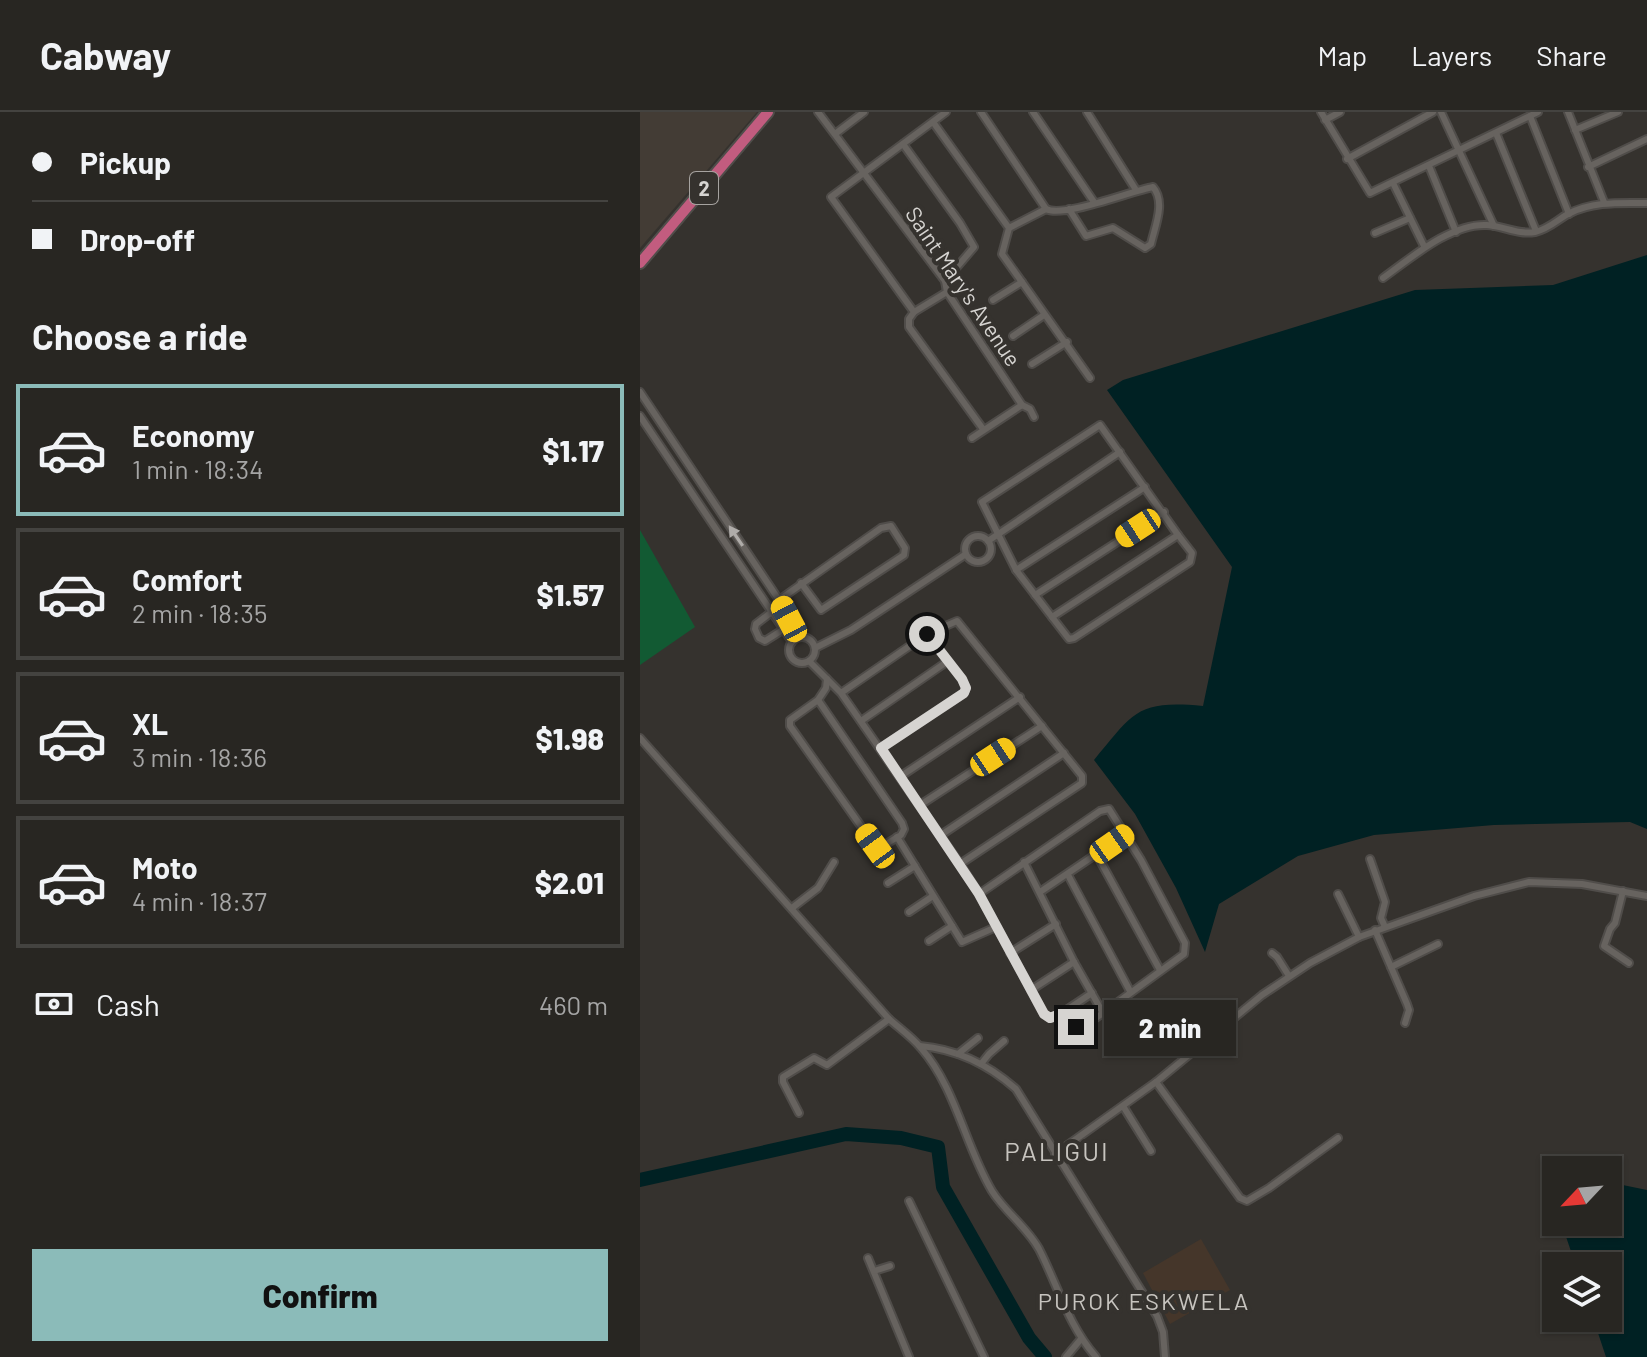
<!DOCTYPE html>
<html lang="en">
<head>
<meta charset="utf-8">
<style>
  body { margin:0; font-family:Barlow,sans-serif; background:#302e2a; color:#f1f3f6; height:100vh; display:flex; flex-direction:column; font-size:30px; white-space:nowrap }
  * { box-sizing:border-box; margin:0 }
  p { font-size:26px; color:#a5a5a5 }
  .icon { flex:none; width:44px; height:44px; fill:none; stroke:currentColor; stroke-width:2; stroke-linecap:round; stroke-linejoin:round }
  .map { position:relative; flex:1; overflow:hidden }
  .drawer { display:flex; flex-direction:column; background:#282622; width:640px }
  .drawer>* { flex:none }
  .top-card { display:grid; align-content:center; height:176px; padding:0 32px; background:#282622 }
  .needle { width:52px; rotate:244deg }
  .fabs { position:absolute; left:902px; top:1044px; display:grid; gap:16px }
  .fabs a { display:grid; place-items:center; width:80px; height:80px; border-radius:0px; background:#282622; box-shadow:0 2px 6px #0004,0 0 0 2px #444340; font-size:40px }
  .end { position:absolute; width:36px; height:36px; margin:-18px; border:10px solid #d6d4d1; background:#111; box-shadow:0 0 0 4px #111 }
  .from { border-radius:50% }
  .bubble { position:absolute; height:56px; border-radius:0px; background:#282622; box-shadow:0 2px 6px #0004,0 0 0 2px #444340; font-size:26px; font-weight:800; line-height:56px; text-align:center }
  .car { position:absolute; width:24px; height:48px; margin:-24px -12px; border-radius:10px; box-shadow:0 0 6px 2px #0007; background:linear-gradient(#f5c518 24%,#345 0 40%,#f5c518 0 76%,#345 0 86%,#f5c518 0) }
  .top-card b { display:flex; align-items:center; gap:28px; height:76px; font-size:30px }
  .top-card b+b { border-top:2px solid #444340 }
  .top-card i { width:20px; height:20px; background:#f1f3f6 }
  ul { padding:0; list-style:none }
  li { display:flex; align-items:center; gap:24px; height:132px; margin:0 16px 12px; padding:0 16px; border:4px solid #444340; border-radius:0px }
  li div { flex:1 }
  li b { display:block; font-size:30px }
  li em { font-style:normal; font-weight:800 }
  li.selected { border-color:#8bbbb9 }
  li>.icon { width:72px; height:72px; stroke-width:1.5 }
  h2 { padding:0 32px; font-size:36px; line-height:96px }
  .pay { display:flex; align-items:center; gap:20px; height:88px; padding:0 32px; font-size:30px }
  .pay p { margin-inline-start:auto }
  .action { display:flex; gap:16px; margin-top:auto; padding:16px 32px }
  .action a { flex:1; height:92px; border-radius:0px; background:#8bbbb9; color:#111; font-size:32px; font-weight:800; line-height:92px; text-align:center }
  header { display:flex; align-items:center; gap:48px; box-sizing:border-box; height:112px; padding:0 40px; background:#282622; border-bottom:2px solid #444340 }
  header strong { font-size:38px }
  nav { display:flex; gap:44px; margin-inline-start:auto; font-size:28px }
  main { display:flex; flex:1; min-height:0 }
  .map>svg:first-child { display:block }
</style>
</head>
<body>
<header>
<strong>Cabway</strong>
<nav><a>Map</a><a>Layers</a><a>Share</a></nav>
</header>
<main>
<section class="drawer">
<div class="top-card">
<b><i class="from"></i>Pickup</b>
<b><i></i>Drop-off</b>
</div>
<h2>Choose a ride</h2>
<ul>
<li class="selected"><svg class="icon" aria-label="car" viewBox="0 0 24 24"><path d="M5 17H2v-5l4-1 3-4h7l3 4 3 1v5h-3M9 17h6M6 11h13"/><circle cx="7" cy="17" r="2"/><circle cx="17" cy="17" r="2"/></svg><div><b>Economy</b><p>1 min · 18:34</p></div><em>$1.17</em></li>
<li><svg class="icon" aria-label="car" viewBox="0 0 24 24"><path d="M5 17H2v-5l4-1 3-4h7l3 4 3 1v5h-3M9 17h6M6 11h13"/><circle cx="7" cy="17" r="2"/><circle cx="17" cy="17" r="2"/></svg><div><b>Comfort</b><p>2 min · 18:35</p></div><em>$1.57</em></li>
<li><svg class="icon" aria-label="car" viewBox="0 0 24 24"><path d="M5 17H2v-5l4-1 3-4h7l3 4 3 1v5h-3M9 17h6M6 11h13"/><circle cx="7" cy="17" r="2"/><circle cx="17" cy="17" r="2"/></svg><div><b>XL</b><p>3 min · 18:36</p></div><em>$1.98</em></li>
<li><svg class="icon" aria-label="car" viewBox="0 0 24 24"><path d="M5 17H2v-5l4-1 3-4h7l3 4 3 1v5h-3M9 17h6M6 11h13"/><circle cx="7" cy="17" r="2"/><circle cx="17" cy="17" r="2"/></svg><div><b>Moto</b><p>4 min · 18:37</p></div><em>$2.01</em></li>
</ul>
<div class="pay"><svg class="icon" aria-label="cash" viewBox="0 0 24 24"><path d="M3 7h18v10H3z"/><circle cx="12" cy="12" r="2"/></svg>Cash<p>460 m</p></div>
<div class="action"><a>Confirm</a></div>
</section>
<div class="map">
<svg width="1007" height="1245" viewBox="0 0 1007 1245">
  <rect width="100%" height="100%" fill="#35322e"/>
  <path fill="#433c35" d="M0 0H117L0 136Z"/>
  <path fill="#45362a" d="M561 1127 590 1178 530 1212 503 1161Z"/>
  <path fill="#125a33" d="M0 418 55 515 0 553Z"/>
  <g fill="#002123">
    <path d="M1007 143V717L990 710 854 713 734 723 658 744 579 792 565 840 536 776 495 702 454 648C494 600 497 588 563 594L592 455 467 278 483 268 775 178 913 173Z"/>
    <path d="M968 1070 1007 1078V1245H966L953 1206H968V1154H936L921 1110H968Z"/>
  </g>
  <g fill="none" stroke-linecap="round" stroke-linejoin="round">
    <path stroke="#002123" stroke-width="14" d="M0 1068 206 1022 261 1026 298 1035 303 1075 389 1226 405 1245"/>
    <g stroke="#504d4a" stroke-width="10">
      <g id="minor">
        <path d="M178 0 305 169 307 180 382 293 390 297 394 305"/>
        <path d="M306 0 191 85 274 200 269 207V215L343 317"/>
        <path d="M341 0 406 97"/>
        <path d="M393 0 454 90"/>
        <path d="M447 0 496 78"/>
        <path d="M681 0 730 81 898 0"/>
        <path d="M801 0 854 114"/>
        <path d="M928 0 964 90"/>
        <path d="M890 4 929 102"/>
        <path d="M685 8 700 0"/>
        <path d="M293 10 369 116 362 142 450 266"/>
        <path d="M935 18 978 0"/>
        <path d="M856 21 896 119"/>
        <path d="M195 22 224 0"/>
        <path d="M263 32 320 111 334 135 305 169"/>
        <path d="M707 47 793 0"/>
        <path d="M789 54 816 120"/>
        <path d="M948 55 1007 27"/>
        <path d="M753 71 784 134"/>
        <path d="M369 116 406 97C424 106 491 79 513 75 526 90 515 114 511 132L505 136 473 116 446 124 429 97"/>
        <path d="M735 121 770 106"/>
        <path d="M743 166C771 146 811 111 847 113 864 114 878 123 895 120 909 117 917 108 928 102 953 89 980 91 1007 91"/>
        <path d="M353 188 382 170"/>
        <path d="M274 200 307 180"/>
        <path d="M373 224 404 203"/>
        <path d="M392 252 427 230"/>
        <path d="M0 280 139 488 159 525"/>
        <path d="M0 304 152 530"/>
        <path d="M460 313 538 423 412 505 376 458 342 390Z"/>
        <path d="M332 326 382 293"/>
        <circle cx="338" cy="437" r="13"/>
        <path d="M348 429 480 340"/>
        <path d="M376 458 505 375"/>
        <path d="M395 483 524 400"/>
        <path d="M412 505 429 527 434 526 550 450 552 441 538 423"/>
        <path d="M144 517 125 529 119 526 115 517 116 512 133 499 139 488 241 416 251 414 265 436 264 443 181 498 161 471"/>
        <circle cx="162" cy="538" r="13"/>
        <path d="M175 536 211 518 326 442"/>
        <path d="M169 549 201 581 320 752 442 671V664L317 509 287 522 201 581"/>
        <path d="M178 588 150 608V614L235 734 241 735 261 723 264 717 262 711 178 588 186 576 187 567"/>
        <path d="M221 609 308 549"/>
        <path d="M0 626 249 907C259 916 272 925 281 936 316 976 325 1034 352 1079 365 1100 387 1115 399 1137 418 1174 428 1213 456 1245"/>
        <path d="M241 636 324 581 326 576 322 567 287 522"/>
        <path d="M261 664 380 585"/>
        <path d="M280 693 402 614"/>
        <path d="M301 723 424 641"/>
        <path d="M257 725 322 830 356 815"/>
        <path d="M457 743 520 858"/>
        <path d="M730 747 745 790 741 806 745 815"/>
        <path d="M320 752 339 782 460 699 469 697 501 748 545 831 544 842 463 901 434 850 384 750"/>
        <path d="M428 763 490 879"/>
        <path d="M248 771 275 754"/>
        <path d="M983 779 975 811 970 817 964 834 989 851"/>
        <path d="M400 780 486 722"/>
        <path d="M339 782 404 902 410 906 416 905 452 881"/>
        <path d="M698 782 719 825"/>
        <path d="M152 796 178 776 194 750"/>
        <path d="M269 800 293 784"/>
        <path d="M735 818 767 892 769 898 765 911"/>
        <path d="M289 829 312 814"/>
        <path d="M370 841 416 812"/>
        <path d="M632 841 637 845 649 864"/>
        <path d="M751 855 798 832"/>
        <path d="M391 878 434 850"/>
        <path d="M425 900 440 917 463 901"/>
        <path d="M280 934C316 937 349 953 376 977L517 1204 523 1220 525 1245"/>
        <path d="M318 942 338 926"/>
        <path d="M341 952 349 942 364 929"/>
        <path d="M516 970 600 1086 607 1089 629 1076 698 1026"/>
        <path d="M483 994 511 1039"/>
        <path d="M159 1001 143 970V965L174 946 187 953 249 907"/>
        <path d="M415 1042 516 970 622 883 670 851 719 825 834 784 889 770 942 772 1007 784"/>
        <path d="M269 1089 344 1245"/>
        <path d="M228 1146 269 1245"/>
        <path d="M234 1159 250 1154"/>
        <path d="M426 1245 441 1227"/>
      </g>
    </g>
    <g stroke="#504d4a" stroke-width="14">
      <path id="trunk" d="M0 151 128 0"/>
    </g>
    <use href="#minor" stroke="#67635f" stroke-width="6"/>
    <use href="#trunk" stroke="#c25c7f" stroke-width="10"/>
  </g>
  <defs><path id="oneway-solid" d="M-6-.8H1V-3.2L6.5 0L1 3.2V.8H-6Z" transform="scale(2)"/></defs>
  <use fill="#afaca9" href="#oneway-solid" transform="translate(96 424) rotate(-124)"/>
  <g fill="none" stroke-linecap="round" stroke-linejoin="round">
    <path stroke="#d6d4d1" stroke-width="10" d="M287 522 322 567 326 576 324 581 241 636 339 782 404 902 410 906 425 900 436 915"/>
  </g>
  <g text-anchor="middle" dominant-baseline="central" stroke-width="8" stroke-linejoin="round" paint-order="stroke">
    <rect fill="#35322e" stroke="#a6a3a0" stroke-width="2" x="50" y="60" width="28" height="32" rx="6"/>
    <g font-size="20" font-weight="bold" fill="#d6d4d1">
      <text x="64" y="76">2</text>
    </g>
    <g font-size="22" fill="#d6d4d1" stroke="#35322e">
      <text transform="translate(324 174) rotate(56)">Saint Mary's Avenue</text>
    </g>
    <g font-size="24" letter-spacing="2" fill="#c7c4bf" stroke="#35322e">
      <text x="504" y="1188">PUROK ESKWELA</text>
    </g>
    <g font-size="26" letter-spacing="2" fill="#c7c4bf" stroke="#35322e">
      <text x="417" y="1038">PALIGUI</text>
    </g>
  </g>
</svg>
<div class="fabs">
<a><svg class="needle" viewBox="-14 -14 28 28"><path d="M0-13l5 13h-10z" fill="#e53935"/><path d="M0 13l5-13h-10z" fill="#a5a5a5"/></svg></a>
<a><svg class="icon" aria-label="layers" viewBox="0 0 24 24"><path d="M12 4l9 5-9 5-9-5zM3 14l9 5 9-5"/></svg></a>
</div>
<i class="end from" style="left:287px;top:522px"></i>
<i class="end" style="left:436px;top:915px"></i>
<div class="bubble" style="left:464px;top:888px;width:132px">2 min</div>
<i class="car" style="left:498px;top:416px;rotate:237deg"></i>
<i class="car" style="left:149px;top:507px;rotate:332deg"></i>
<i class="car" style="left:353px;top:645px;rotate:57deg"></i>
<i class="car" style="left:472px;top:732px;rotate:55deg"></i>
<i class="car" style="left:235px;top:734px;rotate:324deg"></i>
</div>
</main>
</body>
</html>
